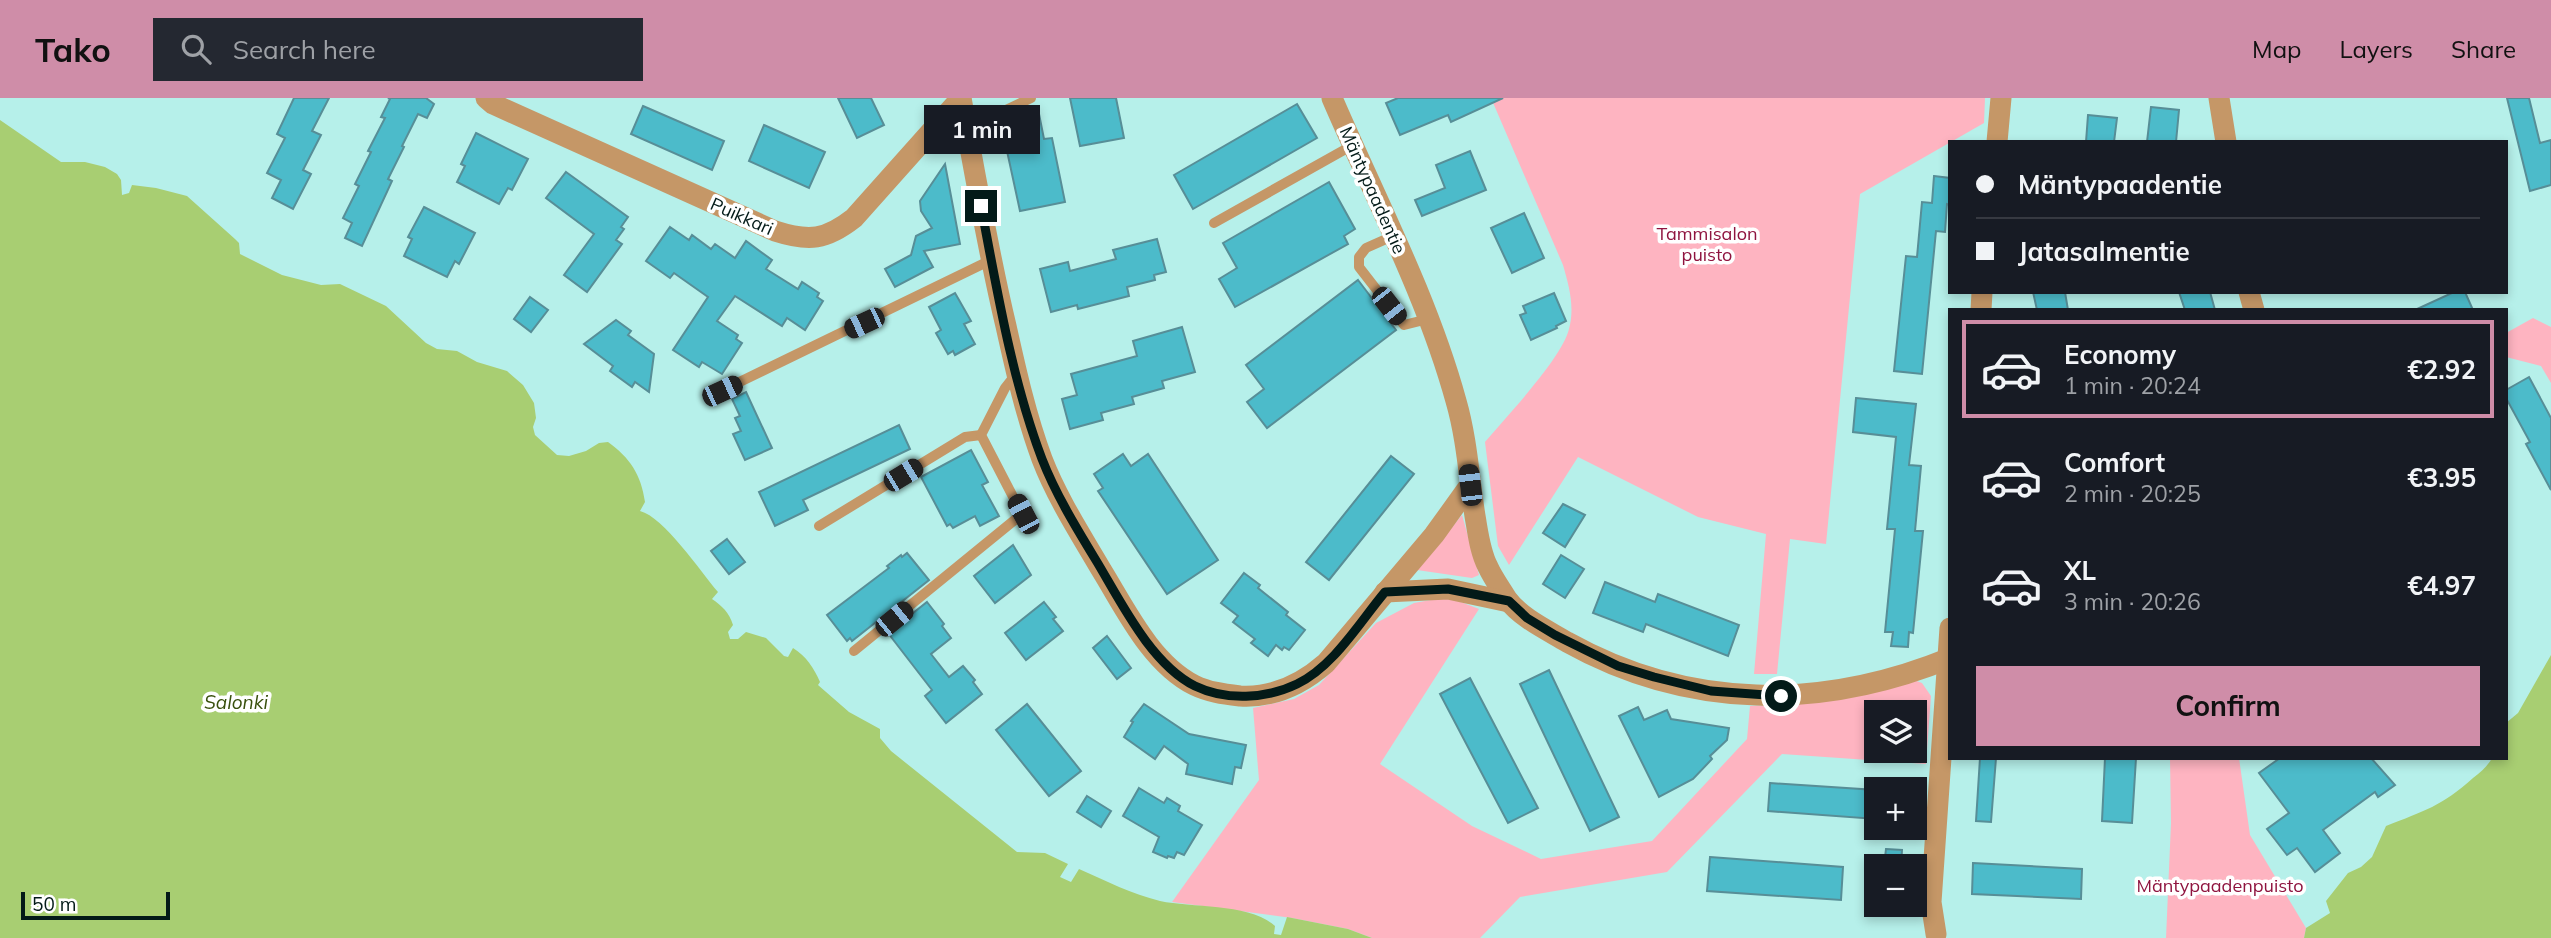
<!DOCTYPE html>
<html lang="en">
<head>
<meta charset="utf-8">
<style>
  body { margin:0; font-family:Mulish,sans-serif; background:#242831; color:#f1f3f6; height:100vh; display:flex; flex-direction:column; font-size:26px; white-space:nowrap }
  * { box-sizing:border-box; margin:0 }
  p { font-size:23px; color:#9ea1a6 }
  .icon { flex:none; width:38px; height:38px; fill:none; stroke:currentColor; stroke-width:2; stroke-linecap:round; stroke-linejoin:round }
  .map { position:relative; flex:1; overflow:hidden }
  .panel { position:absolute; left:1948px; top:210px; width:560px; height:452px; display:flex; flex-direction:column; background:#171b24; border-radius:0px; box-shadow:0 4px 10px #0003 }
  .panel>* { flex:none }
  .top-card { position:absolute; left:1948px; top:42px; width:560px; height:154px; border-radius:0px; box-shadow:0 4px 10px #0003; display:grid; align-content:center; height:154px; padding:0 28px; background:#171b24 }
  .buttons { position:absolute; left:1864px; top:602px; display:grid; gap:14px }
  .buttons a { display:grid; place-items:center; width:63px; height:63px; border-radius:0px; background:#171b24; box-shadow:0 4px 10px #0003; font-size:35px }
  .scale { position:absolute; left:21px; bottom:18px; width:149px; box-sizing:border-box; padding-left:7px; border:4px solid #031a18; border-top:0; font-size:19px; line-height:24px; white-space:nowrap; color:#031a18; -webkit-text-stroke:5px #fff; paint-order:stroke }
  .end { position:absolute; width:32px; height:32px; margin:-16px; border:9px solid #031a18; background:#fff; box-shadow:0 0 0 4px #fff }
  .from { border-radius:50% }
  .bubble { position:absolute; height:49px; border-radius:0px; background:#171b24; box-shadow:0 4px 10px #0003; font-size:23px; font-weight:700; line-height:49px; text-align:center }
  .car { position:absolute; width:21px; height:42px; margin:-21px -10px; border-radius:9px; box-shadow:0 0 5px 2px #0007; background:linear-gradient(#222 24%,#8ab4d8 0 40%,#222 0 76%,#8ab4d8 0 86%,#222 0) }
  .top-card b { display:flex; align-items:center; gap:24px; height:66px; font-size:26px }
  .top-card b+b { border-top:2px solid #363941 }
  .top-card i { width:18px; height:18px; background:#f1f3f6 }
  ul { padding:12px 0 0; list-style:none }
  li { display:flex; align-items:center; gap:21px; height:98px; margin:0 14px 10px; padding:0 14px; border:4px solid transparent; border-radius:0px }
  li div { flex:1 }
  li b { display:block; font-size:26px }
  li em { font-style:normal; font-weight:700 }
  li.current { border-color:#cf8da8 }
  li>.icon { width:63px; height:63px; stroke-width:1.5 }
  .primary-button { display:flex; gap:14px; margin-top:auto; padding:14px 28px }
  .primary-button a { flex:1; height:80px; border-radius:0px; background:#cf8da8; color:#111; font-size:28px; font-weight:700; line-height:80px; text-align:center }
  header { display:flex; align-items:center; gap:42px; box-sizing:border-box; height:98px; padding:0 35px; background:#cf8da8; color:#111 }
  header strong { font-size:33px }
  nav { display:flex; gap:38px; margin-inline-start:auto; font-size:24px }
  .search { width:490px; height:63px; background:#242831; display:flex; align-items:center; gap:18px; box-sizing:border-box; padding:0 24px; border-radius:0px; color:#9ea1a6; font-size:26px }
  .map>svg:first-child { display:block }
</style>
</head>
<body>
<header>
<strong>Tako</strong>
<div class="search"><svg class="icon" aria-label="search" viewBox="0 0 24 24"><circle cx="10" cy="10" r="6"/><path d="M15 15l6 6"/></svg>Search here</div>
<nav><a>Map</a><a>Layers</a><a>Share</a></nav>
</header>
<div class="map">
<svg width="2551" height="840" viewBox="0 0 2551 840">
  <rect width="100%" height="100%" fill="#b6f0ea"/>
  <g fill="#feb4c1" fill-rule="evenodd">
    <path d="M1491 0H1985L1984 25 1860 96 1826 446 1790 441 1777 576H1754L1766 436 1698 419 1578 359 1509 467 1498 448 1485 344C1507 318 1562 260 1569 231 1575 209 1569 188 1563 167Z"/>
    <path d="M2533 220 2551 229V285L2541 268 2506 259V235Z"/>
    <path d="M1462 417 1479 477 1472 480 1417 472Z"/>
    <path d="M1448 499 1479 511 1380 666 1472 728 1541 761 1652 743 1747 641 1750 608 1799 606 1914 582 1922 585 1931 598 1926 666 1782 656 1667 774 1520 799 1480 840H1372L1348 831 1292 820 1172 804 1259 682 1253 610 1294 601 1319 587 1376 525 1414 505ZM1876 614H1914V653H1876Z"/>
    <path d="M2170 660H2239L2250 737 2306 830 2304 840H2166L2171 725Z"/>
  </g>
  <g fill="#a8ce72">
    <path d="M0 22 61 64H85L105 69 117 76 121 82 122 97 129 95 132 87 156 90 187 98 235 141 239 145 240 156 282 177 321 187 340 186 386 208 426 245 437 251 457 253 477 264 507 273 523 287 534 305 536 320 533 329 535 337 557 357 569 358 586 353 599 345 608 344C630 360 641 376 645 404L640 413C664 419 700 473 718 494L712 501C722 508 729 514 733 527L728 534 730 541H738L746 534 766 540 784 558 788 559 793 550C806 558 814 570 820 584L818 587 849 614 880 631V640L891 653 1017 754 1045 755 1068 766 1060 779 1071 784 1079 771C1106 783 1132 796 1160 803 1193 810 1250 805 1275 828L1274 836 1281 837 1287 819 1348 831 1372 840H0Z"/>
    <path d="M2551 557V840H2304L2306 830 2330 815 2326 803 2348 775 2361 769 2372 759 2386 728C2424 713 2442 708 2473 680 2481 674 2487 669 2492 660H2506V625L2518 615Z"/>
  </g>
  <g fill="#4cbbca" stroke="#578e97" stroke-width="2">
    <path d="M294 0H329L312 33 321 37 303 72 311 76 293 111 272 100 281 82 267 75 285 40 277 36Z"/>
    <path d="M388 0H426L434 6 427 20 418 16 402 48 404 49 388 81 392 83 362 148 345 140 352 125 343 120 359 88 355 86 371 54 368 53 385 20 381 19 390 1Z"/>
    <path d="M838 0H871L884 27 857 40Z"/>
    <path d="M1070 0H1116L1124 40 1080 48Z"/>
    <path d="M1398 0H1503L1451 24 1448 17 1400 37 1386 5Z"/>
    <path d="M2507 0H2529L2540 45 2551 42V87L2530 93Z"/>
    <path d="M1297 6 1317 40 1193 111 1174 77Z"/>
    <path d="M643 8 724 43 712 72 631 36Z"/>
    <path d="M2151 9 2179 12 2176 44H2147Z"/>
    <path d="M1039 16 1044 41 1052 40 1065 104 1020 113 1002 30 1005 29 1004 23Z"/>
    <path d="M2088 17 2117 20 2114 44H2086Z"/>
    <path d="M764 27 825 54 809 90 749 63Z"/>
    <path d="M476 35 528 61 512 92 508 90 499 106 457 84 465 68 461 66Z"/>
    <path d="M1470 53 1486 92 1422 118 1415 102 1445 90 1436 67Z"/>
    <path d="M945 66 960 146 924 153 933 169 895 189 885 171 911 157 916 138 932 130 921 113 920 103Z"/>
    <path d="M566 74 628 119 621 129 624 131 616 142 622 146 587 194 564 177 594 136 546 100Z"/>
    <path d="M1934 78 1950 80V107L1947 106 1945 134 1936 133 1922 276 1894 273 1906 158 1917 159 1922 104 1932 105Z"/>
    <path d="M1329 84 1355 131 1344 138 1348 146 1235 209 1219 181 1237 170 1223 145Z"/>
    <path d="M424 109 475 135 459 166 455 163 447 179 404 158 412 141 408 139Z"/>
    <path d="M1524 115 1544 160 1512 175 1491 130Z"/>
    <path d="M670 129 689 142 692 137 711 151 715 146 735 160 746 143 772 162 766 171 798 191 802 184 819 195 817 199 823 203 805 232 787 220 782 228 735 198 717 223 738 237 736 241 742 245 722 276 702 264 699 269 673 252 708 199 674 175 670 180 646 163Z"/>
    <path d="M1157 141 1166 174 1154 177 1155 182 1127 189 1129 198 1078 211 1077 207 1051 214 1040 171 1068 164 1070 173 1116 161 1113 152Z"/>
    <path d="M1358 182 1396 232 1267 330 1247 304 1264 291 1246 267Z"/>
    <path d="M2033 194H2065L2068 212H2037Z"/>
    <path d="M2179 194H2210L2215 212H2185Z"/>
    <path d="M2454 194H2465L2473 212H2415Z"/>
    <path d="M955 195 971 223 964 226 975 246 955 257 953 253 948 256 936 235 941 232 929 209Z"/>
    <path d="M1554 195 1566 223 1556 228 1557 230 1531 242 1520 217 1526 215 1523 208Z"/>
    <path d="M530 199 548 212 531 234 514 221Z"/>
    <path d="M616 222 631 233 628 237 654 256 649 294 635 284 632 289 610 273 613 268 584 246Z"/>
    <path d="M1182 229 1195 274 1162 283 1164 290 1132 299 1134 306 1101 315 1103 322 1070 331 1062 301 1077 297 1071 276 1137 258 1133 243Z"/>
    <path d="M2529 279 2551 320V392L2526 346 2530 344 2506 300V292Z"/>
    <path d="M746 294 772 350 745 362 733 336 741 333 735 320 740 318 732 301Z"/>
    <path d="M1856 300 1916 306 1909 367 1921 368 1915 433H1923L1913 535 1909 534 1908 549 1891 548 1893 534H1885L1895 431H1887L1896 339 1853 334Z"/>
    <path d="M899 327 910 351 803 402 808 412 775 428 759 394Z"/>
    <path d="M971 352 988 384 982 387 999 418 980 428 975 418 953 430 950 426 947 428 921 379Z"/>
    <path d="M1123 356 1131 368 1148 356 1218 462 1167 496 1098 393 1103 390 1094 376Z"/>
    <path d="M1391 358 1414 376 1329 482 1306 464Z"/>
    <path d="M1563 406 1585 417 1565 449 1543 435Z"/>
    <path d="M727 441 745 464 729 476 711 453Z"/>
    <path d="M1013 447 1031 477 995 505 974 478Z"/>
    <path d="M907 455 929 482 852 543 850 540 847 543 827 517 889 470 887 468 901 457 902 459Z"/>
    <path d="M1561 457 1584 471 1565 500 1543 486Z"/>
    <path d="M1244 475 1260 487 1258 490 1288 514 1286 517 1305 532 1289 552 1284 549 1282 552 1276 547 1268 558 1251 545 1255 541 1233 524 1238 518 1221 505Z"/>
    <path d="M1605 484 1655 504 1658 496 1739 527 1728 558 1646 526 1643 534 1593 515Z"/>
    <path d="M927 504 944 526 942 528 951 540 931 556 949 579 963 568 975 582 973 584 982 596 946 625 925 598 932 592 888 535Z"/>
    <path d="M1044 504 1056 519 1053 521 1063 533 1026 562 1005 535Z"/>
    <path d="M1107 538 1131 570 1117 581 1093 550Z"/>
    <path d="M1549 572 1619 719 1590 733 1520 586Z"/>
    <path d="M1470 580 1538 710 1508 725 1440 596Z"/>
    <path d="M1027 606 1081 673 1049 698 996 632Z"/>
    <path d="M1144 606 1189 636 1246 647 1241 670 1235 669 1232 686 1186 676 1188 666 1164 648 1155 661 1124 639 1133 624 1131 623Z"/>
    <path d="M1638 609 1644 622 1667 612 1671 621 1729 630 1727 642 1710 658 1712 661 1693 681 1659 699 1619 618Z"/>
    <path d="M1980 660H1996L1991 724 1976 723Z"/>
    <path d="M2105 660H2136L2132 725 2102 723Z"/>
    <path d="M2280 660H2371L2395 687 2378 699 2375 694 2323 732 2340 755 2315 774 2297 750 2287 757 2267 731 2289 715 2259 675Z"/>
    <path d="M1770 685 1876 692V721L1768 713Z"/>
    <path d="M1139 690 1164 705 1167 700 1180 708 1178 713 1202 727 1184 757 1177 754 1174 760 1168 758 1167 760 1153 754 1159 739 1123 718Z"/>
    <path d="M1087 698 1111 713 1101 729 1077 714Z"/>
    <path d="M1886 751 1902 752 1901 768H1884Z"/>
    <path d="M1710 759 1843 769 1841 802 1707 793Z"/>
    <path d="M1973 765 2082 771 2081 801 1972 796Z"/>
  </g>
  <g fill="none" stroke-linecap="round" stroke-linejoin="round">
    <g stroke="#c59767" stroke-width="10">
      <path d="M966 28 985 22 1031 0"/>
      <path d="M1214 125 1353 47"/>
      <path d="M1393 138 1366 150 1359 159V169L1404 227 1428 221"/>
      <path d="M721 293 991 162"/>
      <path d="M819 428 965 339 981 337"/>
      <path d="M854 553 1022 416 981 337 1005 290 1016 276"/>
    </g>
    <g stroke="#c59767" stroke-width="21">
      <path d="M486 0 493 6 775 133C809 144 826 142 854 120L961 0"/>
      <path d="M961 0C975 76 988 153 1006 228 1016 273 1026 318 1042 361 1057 400 1081 437 1102 473 1126 512 1151 565 1194 587 1208 594 1224 596 1240 598 1273 600 1302 586 1326 565L1434 437 1470 387"/>
      <path d="M1332 0C1375 100 1427 198 1456 303 1467 341 1469 380 1475 418 1478 435 1480 454 1488 469 1493 480 1501 491 1507 501 1521 520 1547 532 1567 544 1689 612 1822 612 1950 560"/>
      <path d="M2219 0 2226 44"/>
      <path d="M1997 44 2001 0"/>
      <path d="M2249 194 2254 212"/>
      <path d="M1981 212 1982 194"/>
      <path d="M1385 494 1448 491 1509 504"/>
      <path d="M1936 836 1931 804 1950 530"/>
    </g>
  </g>
  <g fill="none" stroke-linecap="round" stroke-linejoin="round">
    <path stroke="#031a18" stroke-width="9" d="M981 108C997 192 1012 282 1042 361 1056 397 1077 431 1097 464 1121 504 1151 566 1195 588 1226 603 1266 601 1297 586 1334 568 1359 525 1385 494L1448 491 1509 503 1527 520 1555 537 1618 568 1654 579 1711 593 1781 598"/>
  </g>
  <g text-anchor="middle" dominant-baseline="central" stroke-width="7" stroke-linejoin="round" paint-order="stroke">
    <g font-size="18" fill="#031a18" stroke="#fff">
      <text transform="translate(1373 92) rotate(66)">Mäntypaadentie</text>
      <text transform="translate(742 118) rotate(24)">Puikkari</text>
    </g>
    <g font-size="18" fill="#8f143f" stroke="#fff">
      <text x="1707" y="135">Tammisalon<tspan x="1707" dy="21">puisto</tspan></text>
      <text x="2220" y="787">Mäntypaadenpuisto</text>
    </g>
    <g font-size="19" font-style="italic" fill="#384f0c" stroke="#fff">
      <text x="236" y="604">Salonki</text>
    </g>
  </g>
</svg>
<div class="buttons">
<a><svg class="icon" aria-label="layers" viewBox="0 0 24 24"><path d="M12 4l9 5-9 5-9-5zM3 14l9 5 9-5"/></svg></a>
<a>+</a>
<a>−</a>
</div>
<div class="scale">50 m</div>
<i class="end from" style="left:1781px;top:598px"></i>
<i class="end" style="left:981px;top:108px"></i>
<div class="bubble" style="left:924px;top:7px;width:116px">1 min</div>
<i class="car" style="left:1389px;top:208px;rotate:142deg"></i>
<i class="car" style="left:864px;top:225px;rotate:245deg"></i>
<i class="car" style="left:722px;top:293px;rotate:65deg"></i>
<i class="car" style="left:903px;top:377px;rotate:59deg"></i>
<i class="car" style="left:1470px;top:387px;rotate:353deg"></i>
<i class="car" style="left:1023px;top:416px;rotate:332deg"></i>
<i class="car" style="left:894px;top:521px;rotate:51deg"></i>
<div class="top-card">
<b><i class="from"></i>Mäntypaadentie</b>
<b><i></i>Jatasalmentie</b>
</div>
<section class="panel">
<ul>
<li class="current"><svg class="icon" aria-label="car" viewBox="0 0 24 24"><path d="M5 17H2v-5l4-1 3-4h7l3 4 3 1v5h-3M9 17h6M6 11h13"/><circle cx="7" cy="17" r="2"/><circle cx="17" cy="17" r="2"/></svg><div><b>Economy</b><p>1 min · 20:24</p></div><em>€2.92</em></li>
<li><svg class="icon" aria-label="car" viewBox="0 0 24 24"><path d="M5 17H2v-5l4-1 3-4h7l3 4 3 1v5h-3M9 17h6M6 11h13"/><circle cx="7" cy="17" r="2"/><circle cx="17" cy="17" r="2"/></svg><div><b>Comfort</b><p>2 min · 20:25</p></div><em>€3.95</em></li>
<li><svg class="icon" aria-label="car" viewBox="0 0 24 24"><path d="M5 17H2v-5l4-1 3-4h7l3 4 3 1v5h-3M9 17h6M6 11h13"/><circle cx="7" cy="17" r="2"/><circle cx="17" cy="17" r="2"/></svg><div><b>XL</b><p>3 min · 20:26</p></div><em>€4.97</em></li>
</ul>
<div class="primary-button"><a>Confirm</a></div>
</section>
</div>
</body>
</html>
